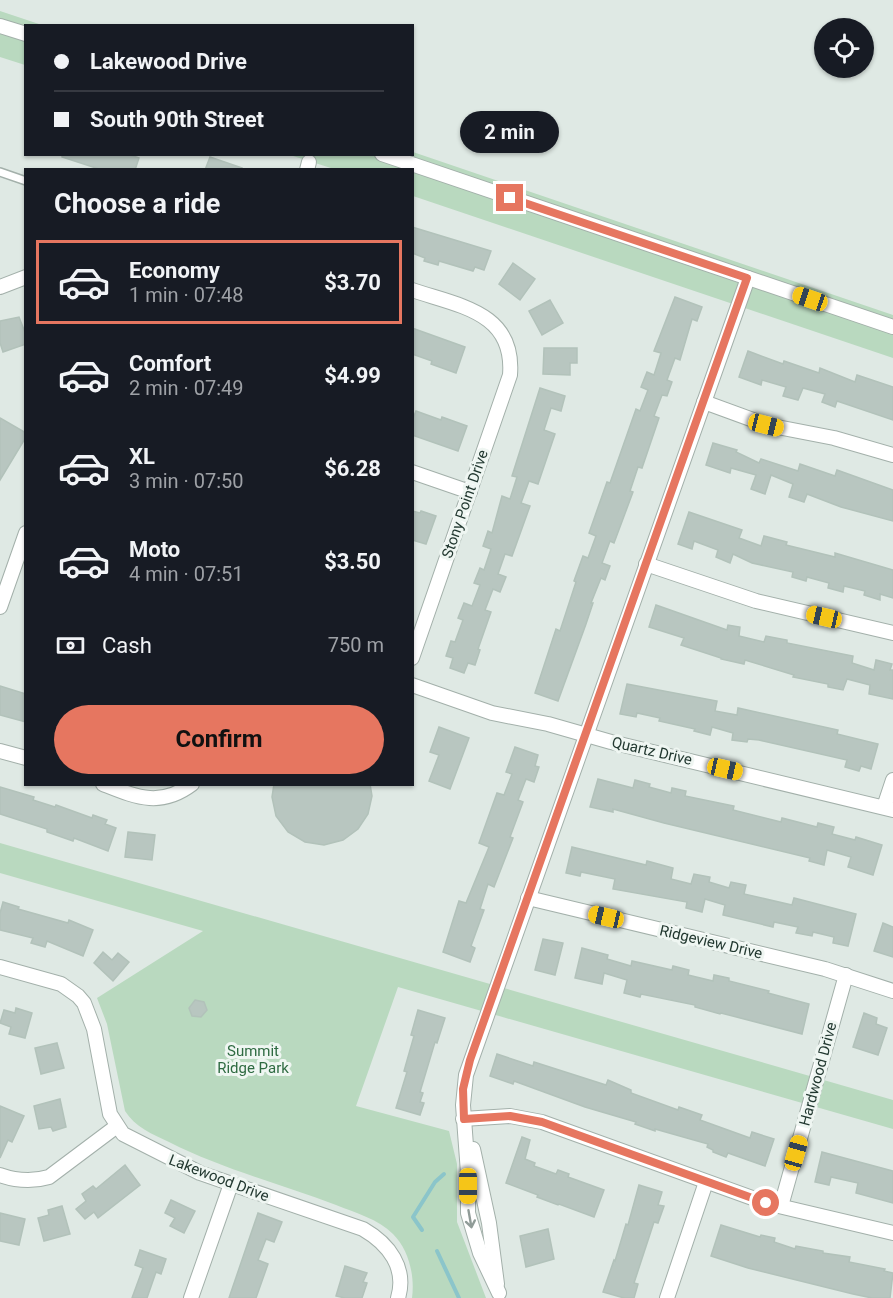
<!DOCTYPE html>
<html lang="en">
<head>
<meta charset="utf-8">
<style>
  body { margin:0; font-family:Roboto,sans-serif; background:#242831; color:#f1f3f6; height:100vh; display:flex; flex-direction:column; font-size:22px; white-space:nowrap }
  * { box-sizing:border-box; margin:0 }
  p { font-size:20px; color:#9ea1a6 }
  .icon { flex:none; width:33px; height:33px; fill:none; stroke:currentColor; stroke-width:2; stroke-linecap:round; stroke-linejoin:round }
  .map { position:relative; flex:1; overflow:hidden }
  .side { position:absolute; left:24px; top:168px; width:390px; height:618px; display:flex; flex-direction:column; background:#171b24; border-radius:0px; box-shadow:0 2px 4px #0004 }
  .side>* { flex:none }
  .guide { position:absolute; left:24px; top:24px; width:390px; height:132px; border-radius:0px; box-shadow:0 2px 4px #0004; display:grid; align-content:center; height:132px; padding:0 30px; background:#171b24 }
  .fabs { position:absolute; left:814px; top:18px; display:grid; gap:12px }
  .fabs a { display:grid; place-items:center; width:60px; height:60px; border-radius:50%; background:#171b24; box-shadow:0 2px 4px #0004; font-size:30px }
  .end { position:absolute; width:27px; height:27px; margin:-14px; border:8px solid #e67660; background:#fff; box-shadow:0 0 0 3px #fff }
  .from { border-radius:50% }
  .bubble { position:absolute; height:42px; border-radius:21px; background:#171b24; box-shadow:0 2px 4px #0004; font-size:20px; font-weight:700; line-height:42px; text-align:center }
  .car { position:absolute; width:18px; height:36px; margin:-18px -9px; border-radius:8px; box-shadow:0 0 4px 2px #0007; background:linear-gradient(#f5c518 24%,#345 0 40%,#f5c518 0 76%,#345 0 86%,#f5c518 0) }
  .guide b { display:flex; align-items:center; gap:21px; height:57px; font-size:22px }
  .guide b+b { border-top:2px solid #363941 }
  .guide i { width:15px; height:15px; background:#f1f3f6 }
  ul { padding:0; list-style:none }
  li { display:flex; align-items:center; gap:18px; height:84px; margin:0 12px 9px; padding:0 18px; border:3px solid transparent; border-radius:0px }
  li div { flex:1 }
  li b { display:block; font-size:22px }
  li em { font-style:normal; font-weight:700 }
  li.selected { border-color:#e67660 }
  li>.icon { width:54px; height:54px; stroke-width:1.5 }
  h2 { padding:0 30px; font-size:27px; line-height:72px }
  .pay { display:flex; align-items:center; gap:15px; height:66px; padding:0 30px; font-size:22px }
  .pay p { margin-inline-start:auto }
  .button { display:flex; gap:12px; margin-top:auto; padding:12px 30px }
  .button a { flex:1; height:69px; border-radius:36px; background:#e67660; color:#111; font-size:24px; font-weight:700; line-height:69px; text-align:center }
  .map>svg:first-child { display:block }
</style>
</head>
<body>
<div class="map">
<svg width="893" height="1298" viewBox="0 0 893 1298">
  <rect width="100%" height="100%" fill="#dfe9e4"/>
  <g fill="#b9d9bf">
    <path d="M0 11 42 25 26 26 25 65 0 57Z"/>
    <path d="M413 152 893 315V358L413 196 412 170 334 169 290 155 412 154Z"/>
    <path d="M0 843 893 1100V1129L398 987 356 1106 449 1131 457 1164V1222L486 1298H412C415 1276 409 1250 393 1234 378 1219 356 1213 336 1205 281 1184 222 1169 169 1142 152 1134 135 1127 125 1111L107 1024 97 998 203 931 0 873Z"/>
  </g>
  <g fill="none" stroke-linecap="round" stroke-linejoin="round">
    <g stroke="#8bc5ca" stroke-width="4">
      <path d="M422 1230 413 1217 435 1182 444 1174"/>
      <path d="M437 1251 459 1298"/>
    </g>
  </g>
  <g fill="#b8c6c0" stroke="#b2c2ba" stroke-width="1.5">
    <path d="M62 154H128L139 158 135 170H102L62 157Z"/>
    <path d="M210 157 242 168 241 170H205Z"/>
    <path d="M412 227 491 251 484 270 475 267 473 271 439 261 438 265 424 261 425 258 412 253Z"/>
    <path d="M513 263 535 279 520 300 499 284Z"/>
    <path d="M675 297 702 307 697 321 692 319 680 360 675 358 667 380 672 382 667 396 662 395 654 416 659 418 642 468 638 467 630 491 633 492 614 543 610 541 602 563 610 566 605 580 601 578 591 603H593L586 624 558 701 535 693 556 629 560 631 576 582 574 581 583 556 588 558 596 536 589 533 607 482 610 483 636 409 640 411 648 390 641 387 647 372 654 375 661 353 654 351Z"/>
    <path d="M550 300 563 323 542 335 529 311Z"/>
    <path d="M19 317 26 335V344L3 352 0 343V321Z"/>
    <path d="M412 328 465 347 456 373 431 364 432 361 412 354Z"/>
    <path d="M544 348H577V363H570V375L543 374Z"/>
    <path d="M748 351 783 364 784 361 819 373 820 368 855 382 857 375 893 387V420L837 401 835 407 822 402 825 394 803 388 798 400 783 396 786 387 762 380 761 385 739 377Z"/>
    <path d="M540 388 565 396 561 411 551 408 544 430 555 434 538 484 529 481 521 503 530 506 512 556 505 554 498 574 506 577 500 592 493 589 485 610 491 612 478 649 480 650 475 665 468 663 464 673 450 668 453 658 446 656 451 641 455 642 463 620 458 618 464 603 472 606 480 585 474 583 480 568 484 570 491 549 483 546 488 531 492 533 502 496 510 499 517 477 512 476Z"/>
    <path d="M416 411 441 420 442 417 467 426 458 451 412 435V421Z"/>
    <path d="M0 418 26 433V437L0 480Z"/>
    <path d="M713 443 737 450 736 452 759 463 761 459 798 471 800 464 835 476 837 470 893 490V521L841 507 807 494 804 502 789 497 793 484 771 475 765 494 751 489 756 475 731 468 730 473 706 465Z"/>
    <path d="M412 511 420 513 421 511 436 516 426 544 412 540Z"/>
    <path d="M689 512 742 530 739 538 761 546 764 536 787 542 786 545 835 557V553L893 570V598L880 594V600L864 595 865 591 844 586 843 592 828 588 829 583 807 577 806 581 792 577 793 572 752 563 733 554 730 563 716 557 718 550 694 541 692 549 678 544Z"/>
    <path d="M656 605 727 630 728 625 740 627 739 636 764 642 766 636 787 640V643L853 656 852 663 874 670 876 660 892 664 890 670H893V699L869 694 870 685 847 679 843 690 828 687V684L793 677 794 675 745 660 744 664 721 659V658L681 645 684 638 649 627Z"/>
    <path d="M627 684 717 701 715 711 737 715 738 708 838 730 837 734 878 744 871 769 861 766 859 771 845 767 847 760 759 740 748 739 747 742 732 740 733 733 712 727 710 735 694 731 695 729 659 721 660 718 637 713 636 717 620 714Z"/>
    <path d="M0 686 26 694V722L0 715Z"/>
    <path d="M439 727 469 738 450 789 429 781 439 755 430 752Z"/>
    <path d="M515 747 538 755 535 766 539 767 534 782 526 779 518 800 523 802 510 837 513 838 494 887 488 884 480 909 484 910 471 946 475 948 470 962 443 952 459 901 466 903 489 847 479 843 497 793 504 795 512 774 506 772Z"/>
    <path d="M598 779 633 788 635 780 650 784 649 787 671 793 672 788 686 791 685 796 734 806 733 810 781 822 782 818 817 827 818 823 834 827 832 834 855 840 856 837 882 845 873 875 848 867 851 857 827 850 824 865 809 861 810 858 664 823 613 809V812L590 807Z"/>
    <path d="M274 784H370L372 796 368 814 358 829 343 840 324 845 305 842 288 832 276 816 272 797Z"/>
    <path d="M0 787 34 797 33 800 55 807 56 805 92 818 93 815 107 820 105 824 116 828 108 851 74 838 73 841 47 832V829L0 814Z"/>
    <path d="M128 832 155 835 152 860 125 857Z"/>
    <path d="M572 847 646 865 647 861 673 868 671 879 691 884 694 874 710 877 709 882 729 888 731 882 746 885 744 894 792 905 794 898 856 914 848 946 833 943 834 937 813 932 812 936 796 933 798 927 774 922 773 927 723 915 725 905 705 899 702 912 686 908 687 902 613 889 615 879 581 872 580 876 566 873Z"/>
    <path d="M3 902 19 907 18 909 68 923 69 920 93 930 83 956 47 941 45 947 31 943 33 938 0 930V913Z"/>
    <path d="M883 923 893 927V957L874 951Z"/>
    <path d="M543 939 563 943 555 975 535 970Z"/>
    <path d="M582 948 608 955 607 959 631 966 632 961 672 970 673 966 689 970 688 975 713 981 714 975 729 978V981L769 991 768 993 809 1004 802 1034 721 1013 720 1014 695 1007V1005L641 994 640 997 624 993 627 980 604 973 602 984 575 978Z"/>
    <path d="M103 952 112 960 118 953 129 962 113 981 94 963Z"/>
    <path d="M195 1000 204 1002 207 1010 201 1017 192 1016 189 1008Z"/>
    <path d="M16 1008 32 1013 25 1038 9 1034 11 1027 0 1023 4 1010 15 1013Z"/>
    <path d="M418 1010 445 1018 437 1043 435 1042 420 1092 423 1093 420 1102 424 1103 420 1115 396 1108 407 1072 404 1071 414 1036 411 1035Z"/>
    <path d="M864 1013 877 1018 876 1024 887 1028 878 1055 853 1047Z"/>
    <path d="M57 1043 64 1068 41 1074 35 1048Z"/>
    <path d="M497 1054 533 1066 534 1062 606 1085 608 1080 631 1090V1093L678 1110 679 1107 702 1115 700 1120 750 1138 752 1132 774 1139 765 1166 728 1153 726 1157 713 1152V1150L707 1147 708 1144 655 1129V1131L635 1124 636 1122 585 1107 514 1081 513 1084 490 1076Z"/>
    <path d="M60 1099 66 1127 53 1131 51 1127 39 1129 34 1106Z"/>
    <path d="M0 1106 24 1116 12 1142 8 1140 0 1158Z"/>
    <path d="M522 1137 530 1140 525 1159 535 1163 534 1166 556 1174 558 1170 569 1174 568 1177 604 1190 594 1217 559 1204 558 1205 537 1197 538 1195 506 1183Z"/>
    <path d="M822 1152 893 1171V1203L856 1193 858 1183 831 1177 829 1185 815 1182Z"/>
    <path d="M125 1165 140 1185 98 1218 94 1212 85 1219 76 1209 86 1201 82 1194 93 1186 96 1189Z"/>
    <path d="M639 1185 662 1192 658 1205 664 1206 658 1223 654 1222 634 1283 638 1284 634 1298H624L603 1292 614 1260 615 1261 626 1224 628 1225Z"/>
    <path d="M171 1200 195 1211 184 1233 170 1226 175 1218 165 1213Z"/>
    <path d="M62 1206 70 1234 44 1241 38 1218 49 1215 48 1210Z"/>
    <path d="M0 1213 25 1219 19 1245 0 1241Z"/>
    <path d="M258 1213 282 1222 274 1242 266 1239 258 1260 268 1264 256 1298H229Z"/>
    <path d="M721 1225 760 1237 761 1235 775 1238 774 1242 795 1249 796 1246 823 1251V1253L850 1257 849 1262 885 1269 884 1271 893 1273 890 1298H872L853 1294 748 1268 711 1256Z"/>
    <path d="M548 1229 554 1259 526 1267 520 1236Z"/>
    <path d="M140 1250 166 1259 161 1274 156 1272 147 1298H132L143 1268 135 1265Z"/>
    <path d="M345 1266 367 1273 363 1282 367 1283 362 1298H345L336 1296Z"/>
  </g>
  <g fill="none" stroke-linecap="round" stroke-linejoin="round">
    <g stroke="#a3b0aa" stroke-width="10">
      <path id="lane" d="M0 172 26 181"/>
    </g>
    <g stroke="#a3b0aa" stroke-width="16">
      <g id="street">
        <path d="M0 26 26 34"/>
        <path d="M382 154 893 327"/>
        <path d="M307 170 309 162"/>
        <path d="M0 287 26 277"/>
        <path d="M412 290C459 306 515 312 510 375L412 658"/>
        <path d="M704 402 767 425 834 438 893 455"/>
        <path d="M412 472 470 492"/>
        <path d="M646 564 756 601 893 633"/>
        <path d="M0 607 26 533"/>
        <path d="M412 685 492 713 548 724 611 742 893 810"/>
        <path d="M0 751 26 758"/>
        <path d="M103 784C136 797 160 808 192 784"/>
        <path d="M884 807 893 780"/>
        <path d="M528 898 825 969 893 991"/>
        <path d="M0 967 61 984 78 996 84 1003 94 1029 110 1114 123 1134 200 1173 363 1229C389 1244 407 1268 398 1298"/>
        <path d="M463 1119 510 1116 542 1122 766 1203 893 1233"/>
        <path d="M473 1149 489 1223 497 1284"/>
        <path d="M0 1175C17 1181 32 1182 49 1177L117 1126"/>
        <path d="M781 1206 846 975"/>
        <path d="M499 1293 480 1253 468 1213V1173L463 1105 466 1075 748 278"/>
        <path d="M191 1298 231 1184"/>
        <path d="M667 1298 706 1182"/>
      </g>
    </g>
    <use href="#lane" stroke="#fff" stroke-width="7"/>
    <use href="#street" stroke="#fff" stroke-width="14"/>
  </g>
  <defs><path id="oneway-shaft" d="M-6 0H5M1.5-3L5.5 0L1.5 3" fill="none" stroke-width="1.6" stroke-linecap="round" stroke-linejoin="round" transform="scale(1.5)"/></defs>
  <use stroke="#909c98" href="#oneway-shaft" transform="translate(470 1219) rotate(80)"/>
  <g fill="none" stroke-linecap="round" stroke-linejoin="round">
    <path stroke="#e67660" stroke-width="8" d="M510 198 747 278 470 1060 463 1089 464 1119 510 1116 542 1122 766 1203"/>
  </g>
  <g text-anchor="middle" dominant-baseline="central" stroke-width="6" stroke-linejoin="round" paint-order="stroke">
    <g font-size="15" fill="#223830" stroke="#eff6f2">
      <text transform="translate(465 504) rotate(-71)">Stony Point Drive</text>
      <text transform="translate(652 751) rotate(13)">Quartz Drive</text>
      <text transform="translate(711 942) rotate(13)">Ridgeview Drive</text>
      <text transform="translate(818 1074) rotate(-75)">Hardwood Drive</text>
      <text transform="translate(219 1178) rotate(21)">Lakewood Drive</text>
    </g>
    <g font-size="15" fill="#2f6b42" stroke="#eff6f2">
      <text x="253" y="1051">Summit<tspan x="253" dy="17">Ridge Park</tspan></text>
    </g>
  </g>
</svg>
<div class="fabs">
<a><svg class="icon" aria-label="locate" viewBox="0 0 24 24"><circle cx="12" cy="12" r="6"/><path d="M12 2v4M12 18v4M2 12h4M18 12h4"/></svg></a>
</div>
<i class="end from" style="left:766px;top:1203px"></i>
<i class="end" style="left:510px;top:198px"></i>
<div class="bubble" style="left:460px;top:111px;width:99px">2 min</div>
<i class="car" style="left:810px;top:299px;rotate:289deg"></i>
<i class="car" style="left:766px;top:425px;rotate:104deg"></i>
<i class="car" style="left:824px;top:617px;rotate:283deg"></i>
<i class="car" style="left:725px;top:769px;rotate:103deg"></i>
<i class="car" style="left:606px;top:917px;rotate:283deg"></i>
<i class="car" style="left:796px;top:1153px;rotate:16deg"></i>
<i class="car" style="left:468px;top:1186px;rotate:180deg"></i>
<div class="guide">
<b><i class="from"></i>Lakewood Drive</b>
<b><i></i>South 90th Street</b>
</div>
<section class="side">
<h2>Choose a ride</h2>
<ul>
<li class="selected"><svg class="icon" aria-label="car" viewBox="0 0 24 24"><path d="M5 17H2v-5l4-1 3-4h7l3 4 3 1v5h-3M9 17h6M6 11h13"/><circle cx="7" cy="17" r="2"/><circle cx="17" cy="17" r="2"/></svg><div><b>Economy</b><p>1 min · 07:48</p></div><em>$3.70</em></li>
<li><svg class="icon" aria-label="car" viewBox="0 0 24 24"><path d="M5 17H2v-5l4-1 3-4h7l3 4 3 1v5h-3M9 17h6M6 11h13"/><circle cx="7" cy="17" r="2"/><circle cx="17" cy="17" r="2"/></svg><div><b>Comfort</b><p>2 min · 07:49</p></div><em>$4.99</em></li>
<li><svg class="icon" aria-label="car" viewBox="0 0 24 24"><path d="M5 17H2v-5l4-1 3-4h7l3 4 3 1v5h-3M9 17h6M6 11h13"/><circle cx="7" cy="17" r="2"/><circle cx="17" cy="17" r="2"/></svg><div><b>XL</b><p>3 min · 07:50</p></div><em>$6.28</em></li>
<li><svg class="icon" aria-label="car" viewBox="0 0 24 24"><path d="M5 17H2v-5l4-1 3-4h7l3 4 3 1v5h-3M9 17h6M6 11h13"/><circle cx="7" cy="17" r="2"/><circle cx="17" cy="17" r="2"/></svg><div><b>Moto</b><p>4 min · 07:51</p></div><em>$3.50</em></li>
</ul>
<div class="pay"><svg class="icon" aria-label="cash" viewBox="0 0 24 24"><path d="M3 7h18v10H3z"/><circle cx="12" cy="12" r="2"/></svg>Cash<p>750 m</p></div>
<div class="button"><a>Confirm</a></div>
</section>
</div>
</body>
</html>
